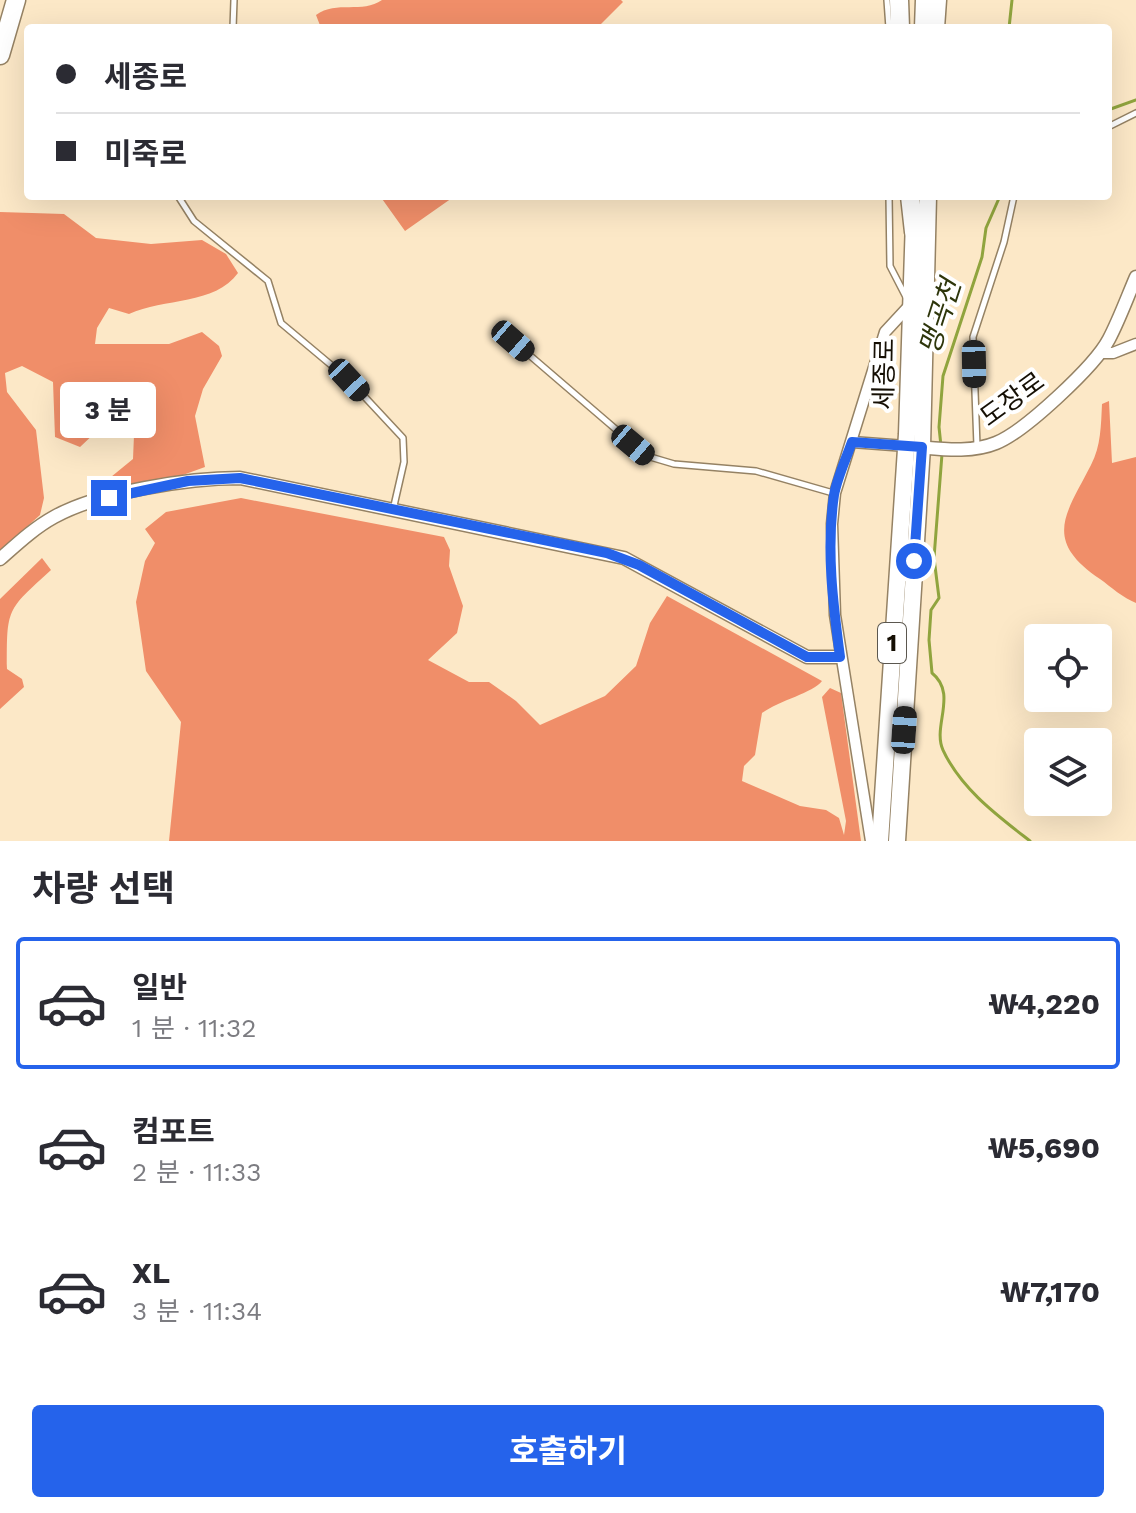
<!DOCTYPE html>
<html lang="ko">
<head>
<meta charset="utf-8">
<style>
  body { margin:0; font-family:"Work Sans","Noto Sans KR",sans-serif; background:#f2f2f3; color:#2b2b33; height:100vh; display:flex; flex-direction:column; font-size:30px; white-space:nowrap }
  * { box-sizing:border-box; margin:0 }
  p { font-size:26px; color:#7c7c81 }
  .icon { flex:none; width:44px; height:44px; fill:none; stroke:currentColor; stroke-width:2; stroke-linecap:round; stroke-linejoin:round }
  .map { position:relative; height:841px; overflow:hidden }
  .details { display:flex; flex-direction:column; background:#fff; flex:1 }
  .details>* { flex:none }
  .guide { position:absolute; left:24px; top:24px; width:1088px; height:176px; border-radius:8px; box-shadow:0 8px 32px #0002; display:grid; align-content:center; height:176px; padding:0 32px; background:#fff }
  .buttons { position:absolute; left:1024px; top:624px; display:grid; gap:16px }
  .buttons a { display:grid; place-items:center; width:88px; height:88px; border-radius:8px; background:#fff; box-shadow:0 8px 32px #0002; font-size:40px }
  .end { position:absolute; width:36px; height:36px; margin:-18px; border:10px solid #2563eb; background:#fff; box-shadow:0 0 0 4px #fff }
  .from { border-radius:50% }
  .bubble { position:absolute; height:56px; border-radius:8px; background:#fff; box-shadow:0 8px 32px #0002; font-size:26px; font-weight:700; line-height:56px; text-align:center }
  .car { position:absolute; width:24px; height:48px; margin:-24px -12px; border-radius:10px; box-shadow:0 0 6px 2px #0007; background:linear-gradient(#222 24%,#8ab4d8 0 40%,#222 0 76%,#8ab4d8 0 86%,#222 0) }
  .guide b { display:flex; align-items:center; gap:28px; height:76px; font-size:30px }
  .guide b+b { border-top:2px solid #e1e1e2 }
  .guide i { width:20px; height:20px; background:#2b2b33 }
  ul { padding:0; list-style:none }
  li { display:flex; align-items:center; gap:24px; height:132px; margin:0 16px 12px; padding:0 16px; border:4px solid transparent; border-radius:8px }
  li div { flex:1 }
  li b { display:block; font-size:30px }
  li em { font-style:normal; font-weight:700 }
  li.current { border-color:#2563eb }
  li>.icon { width:72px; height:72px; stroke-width:1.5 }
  h2 { padding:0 32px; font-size:36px; line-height:96px }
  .cta { display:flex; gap:16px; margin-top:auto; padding:16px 32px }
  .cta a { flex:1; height:92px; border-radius:8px; background:#2563eb; color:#fff; font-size:32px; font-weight:700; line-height:92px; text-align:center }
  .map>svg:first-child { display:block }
</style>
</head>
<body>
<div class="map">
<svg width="1136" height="841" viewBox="0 0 1136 841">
  <rect width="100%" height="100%" fill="#fce8c7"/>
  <g fill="#f08e69">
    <path d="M382 0H621L623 2 597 28H321L316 15C337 0 362 14 382 0Z"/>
    <path d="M380 196H470L452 198 405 231Z"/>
    <path d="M0 212 64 214 96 238 151 244 202 240 226 254 238 273C215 305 164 298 129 314L109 308 97 328 95 344H169L202 332 219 346 222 356 203 389 195 416 205 467 133 493 84 499 133 459 134 435 113 416 80 447 55 437 53 382 22 366 5 373 7 392 36 430 44 498 40 515 0 551Z"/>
    <path d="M1109 401 1112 463 1136 457V603C1123 598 1111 587 1100 579 1042 540 1066 514 1091 465 1101 446 1101 425 1102 404Z"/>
    <path d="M241 498 444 537 450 550 449 566 463 606 457 633 428 660 469 682H489L516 701 540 725 605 696 636 666 650 623 667 596 822 681C813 693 780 700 762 713L755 755 744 766 742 781 800 806 826 810 839 818 844 835 846 821 822 697 830 688 841 693 861 841H169L181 722 146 671 136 602 145 561 155 543 145 529 166 512Z"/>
    <path d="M42 558 51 570C6 611 7 608 7 669L22 679 24 687 0 709V599Z"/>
  </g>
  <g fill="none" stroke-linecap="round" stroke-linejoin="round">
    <g stroke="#90a43e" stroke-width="3">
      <path d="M1009 28 1012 0"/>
      <path d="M1108 110 1136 100"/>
      <path d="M941 446 939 427 943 376 982 257 986 228 1000 196"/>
      <path d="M942 454 934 558 939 598 931 610 929 640 932 673C958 694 932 726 943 750 961 789 998 816 1030 841"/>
    </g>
    <g stroke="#958264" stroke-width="8">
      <g id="service">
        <path d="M887 0 889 28"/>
        <path d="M233 28 234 0"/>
        <path d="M1108 127 1136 113"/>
        <path d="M178 196 194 221 268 281 281 323 349 380 403 438 404 462 393 510"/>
        <path d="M889 196 890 266 906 297"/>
        <path d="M513 341 647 456 674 464 756 471 833 493"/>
        <path d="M977 446 973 337 1004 242 1014 196"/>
      </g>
    </g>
    <g stroke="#958264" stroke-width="13">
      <g id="minor">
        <path d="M1099 353H1113L1136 344"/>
        <path d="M852 442 906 446"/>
        <path d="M871 841 835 615 832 524 835 493 885 332 910 305"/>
      </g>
    </g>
    <g stroke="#958264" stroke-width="15">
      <g id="tertiary">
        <path d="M917 447C942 449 972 453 996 443 1024 432 1095 366 1109 339 1119 320 1127 298 1136 277"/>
        <path d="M0 559C17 544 34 528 54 517 99 492 188 478 240 478L624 558 807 657H840"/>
      </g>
    </g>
    <g stroke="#958264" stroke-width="19">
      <g id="primary">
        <path d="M923 28 924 0"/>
        <path d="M936 28 938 0"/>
        <path d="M880 841 907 434 914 220"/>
        <path d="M897 841 922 447 928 196"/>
      </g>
    </g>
    <g stroke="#958264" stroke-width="21">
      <g id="motorway">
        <path d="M899 0 900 28"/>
        <path d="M0 55 16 0"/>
        <path d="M910 196 914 232"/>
      </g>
    </g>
    <use href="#service" stroke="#fff" stroke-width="5"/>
    <use href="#minor" stroke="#fff" stroke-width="10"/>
    <use href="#tertiary" stroke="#fff" stroke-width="12"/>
    <use href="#primary" stroke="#fff" stroke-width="16"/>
    <use href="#motorway" stroke="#fff" stroke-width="18"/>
  </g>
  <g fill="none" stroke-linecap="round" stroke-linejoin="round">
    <path stroke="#2563eb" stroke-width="10" d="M109 498 188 481 240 478 607 553 639 565 807 657H840C833 604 826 549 834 495 837 478 846 459 852 442L922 447 914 561"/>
  </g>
  <g text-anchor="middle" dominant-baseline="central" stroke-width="8" stroke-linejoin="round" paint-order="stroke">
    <rect fill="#fff" stroke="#5b574f" stroke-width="2" x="878" y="623" width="28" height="40" rx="6"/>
    <g font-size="24" font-weight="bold" fill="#150f04">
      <text x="892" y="643">1</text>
    </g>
    <g font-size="26" fill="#150f04" stroke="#fff">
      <text transform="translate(884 374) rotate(-89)">세종로</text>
      <text transform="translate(1012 399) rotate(-36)">도장로</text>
    </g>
    <g font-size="28" font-style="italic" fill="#2e360b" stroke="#fff">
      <text transform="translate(940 317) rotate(-72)">맹곡천</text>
    </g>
  </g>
</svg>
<div class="buttons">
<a><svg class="icon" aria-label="locate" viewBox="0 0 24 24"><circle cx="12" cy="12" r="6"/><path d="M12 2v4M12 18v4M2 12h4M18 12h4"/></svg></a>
<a><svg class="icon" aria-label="layers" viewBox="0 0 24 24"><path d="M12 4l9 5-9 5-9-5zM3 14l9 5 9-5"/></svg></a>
</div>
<i class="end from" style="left:914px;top:561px"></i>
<i class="end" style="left:109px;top:498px"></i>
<div class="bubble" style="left:60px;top:382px;width:96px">3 분</div>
<i class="car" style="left:513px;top:341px;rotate:131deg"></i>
<i class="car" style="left:974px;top:364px;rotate:179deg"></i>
<i class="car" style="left:349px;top:380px;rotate:137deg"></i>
<i class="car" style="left:633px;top:445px;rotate:130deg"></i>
<i class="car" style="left:904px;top:730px;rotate:4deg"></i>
<div class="guide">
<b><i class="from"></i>세종로</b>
<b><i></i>미죽로</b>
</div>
</div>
<section class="details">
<h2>차량 선택</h2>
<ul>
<li class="current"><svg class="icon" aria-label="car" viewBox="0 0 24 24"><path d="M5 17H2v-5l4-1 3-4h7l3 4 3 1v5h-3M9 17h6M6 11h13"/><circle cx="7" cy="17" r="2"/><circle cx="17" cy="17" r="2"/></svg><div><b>일반</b><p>1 분 · 11:32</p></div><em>₩4,220</em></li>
<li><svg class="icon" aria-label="car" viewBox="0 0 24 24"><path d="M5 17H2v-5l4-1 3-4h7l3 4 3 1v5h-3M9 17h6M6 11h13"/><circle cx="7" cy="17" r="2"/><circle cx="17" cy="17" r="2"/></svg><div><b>컴포트</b><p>2 분 · 11:33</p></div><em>₩5,690</em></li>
<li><svg class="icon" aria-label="car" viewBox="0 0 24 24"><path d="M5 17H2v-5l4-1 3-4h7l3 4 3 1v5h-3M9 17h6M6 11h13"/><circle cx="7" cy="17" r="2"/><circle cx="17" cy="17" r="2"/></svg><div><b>XL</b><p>3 분 · 11:34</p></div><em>₩7,170</em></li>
</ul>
<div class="cta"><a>호출하기</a></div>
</section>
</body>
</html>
